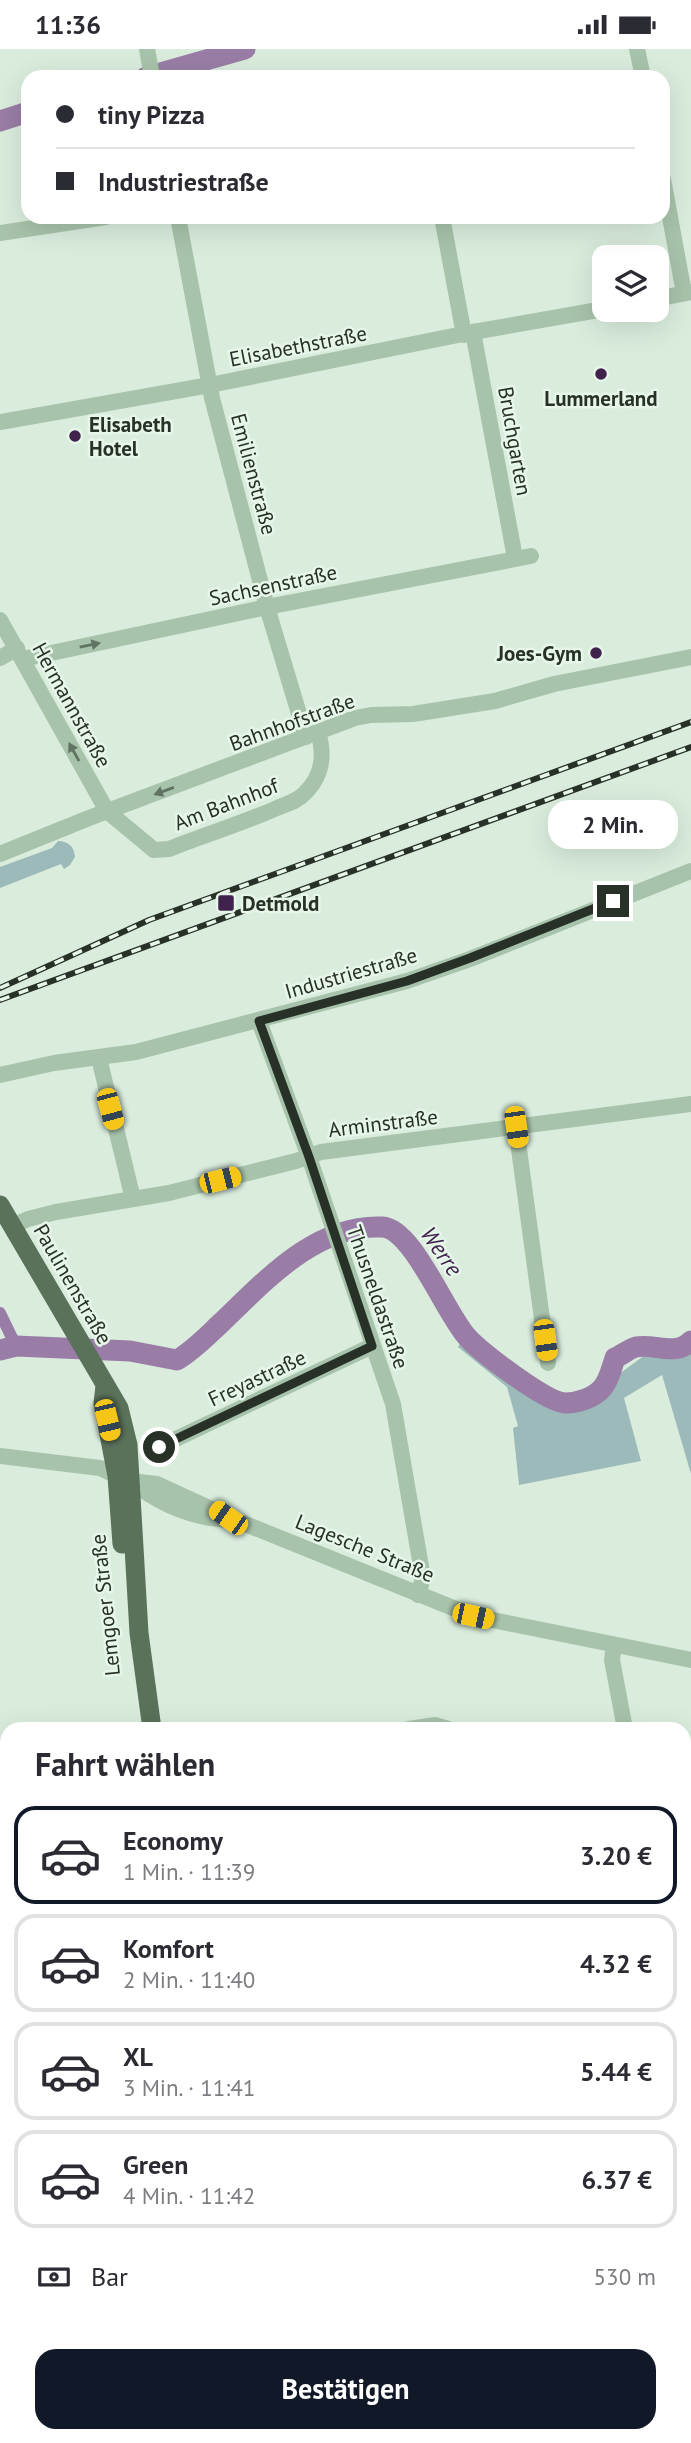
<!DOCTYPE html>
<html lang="de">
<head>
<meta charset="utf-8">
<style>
  body { margin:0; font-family:"PT Sans",sans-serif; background:#f2f2f3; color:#2b2b33; height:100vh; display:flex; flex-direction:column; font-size:26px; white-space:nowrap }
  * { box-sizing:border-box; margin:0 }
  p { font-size:23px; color:#7c7c81 }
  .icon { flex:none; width:38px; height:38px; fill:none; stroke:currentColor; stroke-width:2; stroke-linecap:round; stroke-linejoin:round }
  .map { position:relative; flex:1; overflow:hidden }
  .panel { position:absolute; left:0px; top:1673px; width:691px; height:721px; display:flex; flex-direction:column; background:#fff; border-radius:21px 21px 0 0; box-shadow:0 7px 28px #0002 }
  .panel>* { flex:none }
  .guide { position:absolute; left:21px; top:21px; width:649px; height:154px; border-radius:21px; box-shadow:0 7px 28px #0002; display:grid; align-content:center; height:154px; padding:0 35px; background:#fff }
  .controls { position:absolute; left:592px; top:196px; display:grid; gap:14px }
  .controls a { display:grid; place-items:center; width:77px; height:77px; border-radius:14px; background:#fff; box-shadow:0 7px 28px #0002; font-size:35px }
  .end { position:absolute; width:32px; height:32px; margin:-16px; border:9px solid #273127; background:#fff; box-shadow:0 0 0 4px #fff }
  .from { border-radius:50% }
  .bubble { position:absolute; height:49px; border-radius:21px; background:#fff; box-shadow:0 7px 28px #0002; font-size:23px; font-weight:800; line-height:49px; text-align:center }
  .car { position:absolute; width:21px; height:42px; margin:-21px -10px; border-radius:9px; box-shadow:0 0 5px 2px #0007; background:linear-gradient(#f5c518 24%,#345 0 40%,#f5c518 0 76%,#345 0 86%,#f5c518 0) }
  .guide b { display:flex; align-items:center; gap:24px; height:66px; font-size:26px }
  .guide b+b { border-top:2px solid #e1e1e2 }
  .guide i { width:18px; height:18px; background:#2b2b33 }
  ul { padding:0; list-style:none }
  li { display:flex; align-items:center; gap:21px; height:98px; margin:0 14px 10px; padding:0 21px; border:4px solid #e1e1e2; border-radius:21px }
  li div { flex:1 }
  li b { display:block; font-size:26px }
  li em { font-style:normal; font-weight:800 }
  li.selected { border-color:#111827 }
  li>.icon { width:63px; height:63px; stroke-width:1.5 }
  h2 { padding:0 35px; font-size:32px; line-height:84px }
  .pay { display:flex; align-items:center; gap:18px; height:77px; padding:0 35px; font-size:26px }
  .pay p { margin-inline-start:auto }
  .action { display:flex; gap:14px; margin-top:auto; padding:14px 35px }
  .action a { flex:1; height:80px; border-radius:21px; background:#111827; color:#fff; font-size:28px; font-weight:800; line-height:80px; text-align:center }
  .status { display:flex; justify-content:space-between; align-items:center; height:49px; padding:0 35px; background:#fff; direction:ltr }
  .status svg { height:19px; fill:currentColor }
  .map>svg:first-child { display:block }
</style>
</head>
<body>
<div class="status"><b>11:36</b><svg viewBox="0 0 49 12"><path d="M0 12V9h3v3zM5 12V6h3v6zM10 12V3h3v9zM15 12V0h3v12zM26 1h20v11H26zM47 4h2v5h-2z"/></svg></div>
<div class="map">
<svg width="691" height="2394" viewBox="0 0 691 2394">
  <rect width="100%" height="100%" fill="#daeddd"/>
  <g fill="#9cbab9">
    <path d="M58 792C68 792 74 797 75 808L70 816 64 820 61 815 0 839V818L52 799Z"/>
    <path d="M461 1293 538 1350 562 1359H586L597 1356 619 1325 645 1306 674 1304 691 1297V1425L662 1326 624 1349 641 1412 519 1436 513 1379 518 1377 507 1338 458 1298Z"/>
  </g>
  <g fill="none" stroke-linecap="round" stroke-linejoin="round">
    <path stroke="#997da6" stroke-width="12" d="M0 1264 16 1297"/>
    <g stroke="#997da6" stroke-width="21">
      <path d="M146 28 245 0"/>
      <path d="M0 72 28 63"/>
      <path d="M0 1301 16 1297 130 1302 177 1311C194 1301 207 1287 222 1273 266 1231 316 1175 382 1178 413 1179 446 1266 468 1289 482 1304 546 1353 565 1354 577 1354 595 1349 603 1338 609 1331 612 1318 615 1309 622 1306 629 1300 636 1298 655 1294 675 1308 691 1292"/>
    </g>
    <g stroke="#a8c3ab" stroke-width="16">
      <path d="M147 0 152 28"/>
      <path d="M637 0 643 28"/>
      <path d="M663 130 684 244"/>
      <path d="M178 168 212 349 267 558 306 688"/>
      <path d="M442 168 464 286"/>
      <path d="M0 184 106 168"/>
      <path d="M656 250 691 243"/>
      <path d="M473 283 515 509"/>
      <path d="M0 373 210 336 473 283 604 260"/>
      <path d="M0 571 107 762 154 801 169 800C204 786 241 775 277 759 286 755 298 752 305 744 323 726 325 706 318 683"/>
      <path d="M0 609 17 599"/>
      <path d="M23 610 267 558 531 507"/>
      <path d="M0 805 89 769 355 669 371 666 413 665 495 652 554 635 691 608"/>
      <path d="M259 972 309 1108 393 1355 423 1529 418 1546"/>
      <path d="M99 1009 133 1150"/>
      <path d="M0 1026 54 1014 136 1003 407 932 470 910 691 822"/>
      <path d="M516 1078 548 1314"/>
      <path d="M13 1177 28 1170 56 1163 169 1144 296 1112 321 1103 691 1055"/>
      <path d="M159 1398 372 1297"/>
      <path d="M0 1407 100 1419 117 1427"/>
      <path d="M130 1432C153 1450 180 1464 210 1469 222 1470 231 1471 243 1474L473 1567 691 1611"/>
      <path d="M130 1432 157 1435 220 1464"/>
      <path d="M614 1596 612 1611 625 1680"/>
      <path d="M409 1680 435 1676 448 1680"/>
      <path d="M0 1788 7 1799"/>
      <path d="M684 1940 691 1966"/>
      <path d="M684 2030 691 2029"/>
      <path d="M0 2129 7 2141"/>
      <path d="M684 2253 691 2249"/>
      <path d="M0 2293 7 2289"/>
      <path d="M108 2387 111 2394"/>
      <path d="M213 2387 216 2394"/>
      <path d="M287 2387 290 2394"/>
      <path d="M394 2394 410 2387"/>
    </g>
    <g stroke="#5a715a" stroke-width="19">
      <path d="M0 1156 119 1359 128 1396 139 1584 152 1680"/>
      <path d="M105 1337 103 1354 117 1427 122 1495"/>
      <path d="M575 2387 582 2394"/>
    </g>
    <g stroke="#273127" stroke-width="6">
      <g id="rail">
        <path d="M0 939 149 871 691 673"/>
        <path d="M0 951 691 698"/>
      </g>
    </g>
    <use href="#rail" stroke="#e6f6e9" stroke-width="3.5" stroke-dasharray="10" stroke-linecap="butt"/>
  </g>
  <defs><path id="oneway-solid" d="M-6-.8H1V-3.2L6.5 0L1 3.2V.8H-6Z" transform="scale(1.75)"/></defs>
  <g fill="#617362">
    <use href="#oneway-solid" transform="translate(90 596) rotate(-12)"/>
    <use href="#oneway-solid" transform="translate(74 703) rotate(-119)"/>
    <use href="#oneway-solid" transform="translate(164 742) rotate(160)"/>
  </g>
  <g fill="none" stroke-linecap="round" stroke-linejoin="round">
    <path stroke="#273127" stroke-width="9" d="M159 1398 372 1297 309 1108 259 972 407 932 470 909 613 852"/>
  </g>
  <g fill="#40234d" stroke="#e6f6e9" stroke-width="2.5">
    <circle cx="601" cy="325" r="7"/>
    <circle cx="75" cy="387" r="7"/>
    <circle cx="596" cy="604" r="7"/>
    <rect x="217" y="845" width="18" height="18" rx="3.5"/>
  </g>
  <g text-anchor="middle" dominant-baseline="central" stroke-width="5" stroke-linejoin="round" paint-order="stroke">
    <g font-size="21" fill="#273127" stroke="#e6f6e9">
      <text transform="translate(298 297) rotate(-11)">Elisabethstraße</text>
      <text transform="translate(515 392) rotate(80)">Bruchgarten</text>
      <text transform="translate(254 425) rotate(75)">Emilienstraße</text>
      <text transform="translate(273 536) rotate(-12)">Sachsenstraße</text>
      <text transform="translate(72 656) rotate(61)">Hermannstraße</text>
      <text transform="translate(292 673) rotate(-20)">Bahnhofstraße</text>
      <text transform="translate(226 755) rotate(-21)">Am Bahnhof</text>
      <text transform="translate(351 924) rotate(-16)">Industriestraße</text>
      <text transform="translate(383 1074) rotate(-7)">Arminstraße</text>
      <text transform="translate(73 1235) rotate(60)">Paulinenstraße</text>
      <text transform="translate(378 1248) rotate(71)">Thusneldastraße</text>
      <text transform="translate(257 1329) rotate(-25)">Freyastraße</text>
      <text transform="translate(365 1499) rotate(22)">Lagesche Straße</text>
      <text transform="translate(105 1556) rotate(-96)">Lemgoer Straße</text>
    </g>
    <g font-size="21" font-weight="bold" fill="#273127" stroke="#e6f6e9" text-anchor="start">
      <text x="601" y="349" text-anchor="middle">Lummerland</text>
      <text x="89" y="375">Elisabeth<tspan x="89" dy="24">Hotel</tspan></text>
      <text x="582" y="604" text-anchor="end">Joes-Gym</text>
      <text x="242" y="854">Detmold</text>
    </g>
    <g font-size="23" font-style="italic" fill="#40234d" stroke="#e6f6e9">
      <text transform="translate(442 1202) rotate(55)">Werre</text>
    </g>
  </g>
</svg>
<div class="controls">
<a><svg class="icon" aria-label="layers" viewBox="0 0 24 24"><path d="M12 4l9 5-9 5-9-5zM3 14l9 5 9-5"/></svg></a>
</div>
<i class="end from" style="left:159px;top:1398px"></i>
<i class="end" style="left:613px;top:852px"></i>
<div class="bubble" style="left:548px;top:751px;width:130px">2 Min.</div>
<i class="car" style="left:110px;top:1060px;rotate:165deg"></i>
<i class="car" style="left:516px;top:1078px;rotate:172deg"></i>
<i class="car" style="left:220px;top:1131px;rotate:76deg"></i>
<i class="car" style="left:545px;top:1291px;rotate:172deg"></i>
<i class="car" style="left:107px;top:1371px;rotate:167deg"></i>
<i class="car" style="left:228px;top:1469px;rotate:305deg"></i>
<i class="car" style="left:473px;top:1567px;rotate:102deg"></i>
<div class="guide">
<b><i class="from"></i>tiny Pizza</b>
<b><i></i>Industriestraße</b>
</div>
<section class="panel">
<h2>Fahrt wählen</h2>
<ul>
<li class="selected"><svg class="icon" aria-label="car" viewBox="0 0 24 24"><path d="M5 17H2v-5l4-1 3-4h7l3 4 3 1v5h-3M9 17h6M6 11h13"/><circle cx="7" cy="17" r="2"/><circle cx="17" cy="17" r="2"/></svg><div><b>Economy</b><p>1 Min. · 11:39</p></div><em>3.20 €</em></li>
<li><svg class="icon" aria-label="car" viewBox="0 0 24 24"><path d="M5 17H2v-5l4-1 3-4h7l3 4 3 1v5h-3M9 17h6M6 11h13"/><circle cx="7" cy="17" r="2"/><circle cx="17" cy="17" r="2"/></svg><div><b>Komfort</b><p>2 Min. · 11:40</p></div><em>4.32 €</em></li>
<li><svg class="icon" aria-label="car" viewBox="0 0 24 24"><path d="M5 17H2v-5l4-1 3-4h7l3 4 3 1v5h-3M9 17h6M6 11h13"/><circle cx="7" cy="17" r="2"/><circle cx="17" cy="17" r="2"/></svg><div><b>XL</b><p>3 Min. · 11:41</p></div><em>5.44 €</em></li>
<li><svg class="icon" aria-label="car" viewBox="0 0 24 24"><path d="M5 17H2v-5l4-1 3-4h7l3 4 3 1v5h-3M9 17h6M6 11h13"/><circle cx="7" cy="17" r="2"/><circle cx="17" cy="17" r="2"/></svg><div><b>Green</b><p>4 Min. · 11:42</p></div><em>6.37 €</em></li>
</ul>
<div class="pay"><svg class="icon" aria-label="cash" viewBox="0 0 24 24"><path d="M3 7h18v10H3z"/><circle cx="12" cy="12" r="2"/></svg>Bar<p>530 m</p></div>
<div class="action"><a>Bestätigen</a></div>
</section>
</div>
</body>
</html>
